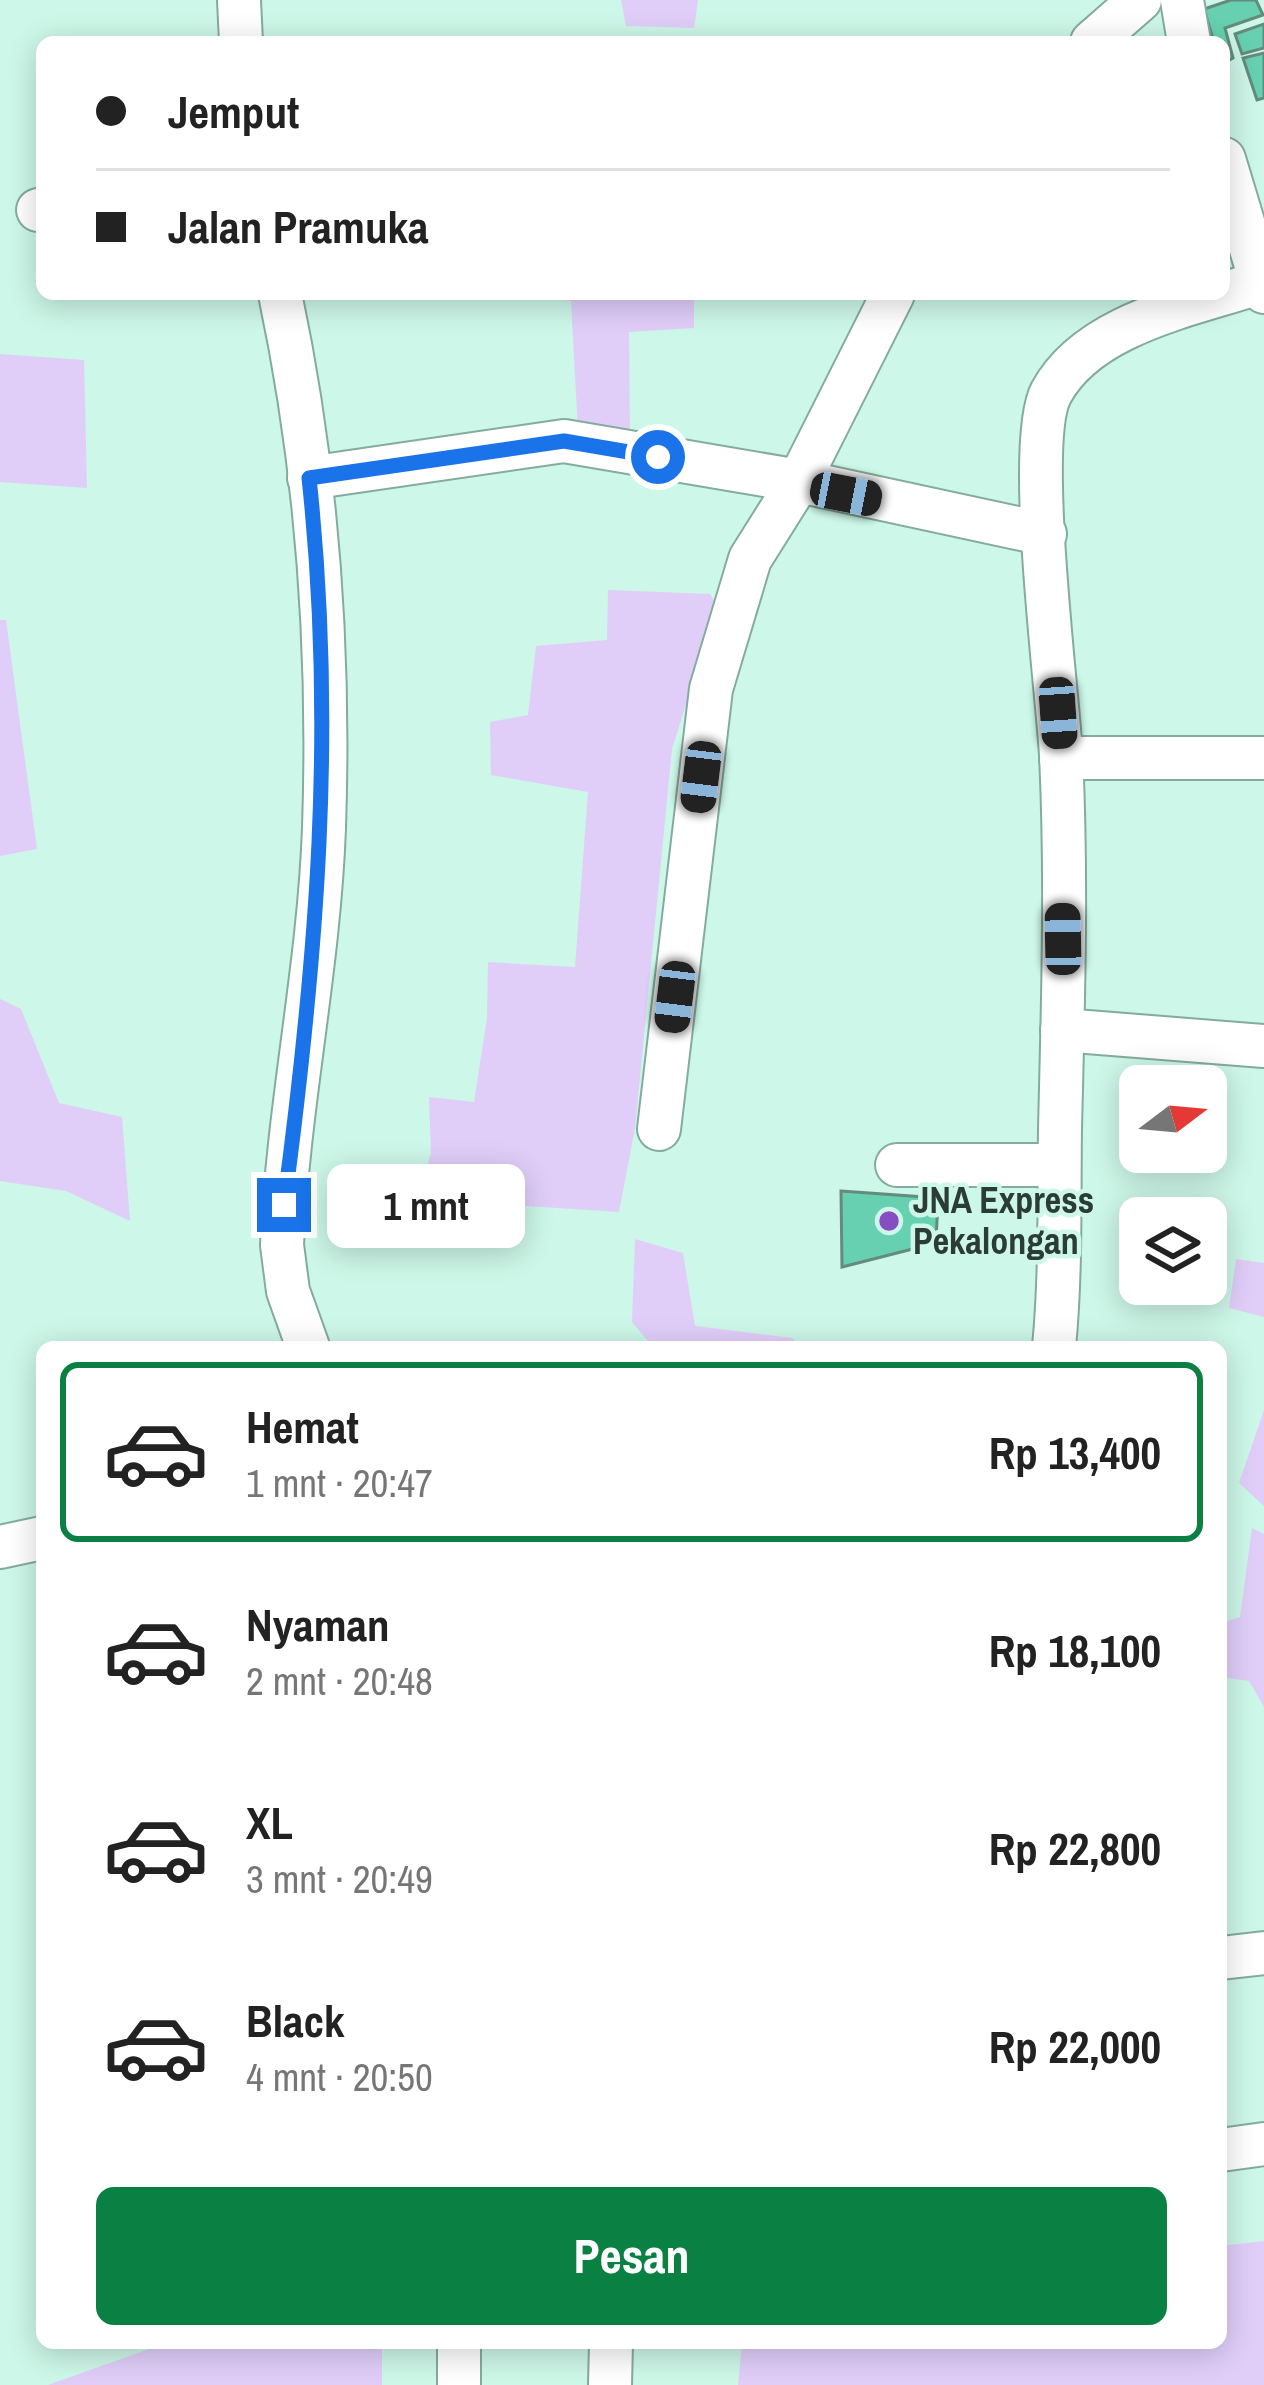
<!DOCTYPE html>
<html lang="id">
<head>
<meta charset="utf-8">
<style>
  body { margin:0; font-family:"Archivo Narrow",sans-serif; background:#f2f2f2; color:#222; height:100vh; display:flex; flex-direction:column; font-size:45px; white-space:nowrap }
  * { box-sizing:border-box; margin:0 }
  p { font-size:39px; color:#767676 }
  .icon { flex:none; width:66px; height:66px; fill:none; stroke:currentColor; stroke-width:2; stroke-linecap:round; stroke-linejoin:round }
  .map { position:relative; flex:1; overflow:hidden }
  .panel { position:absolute; left:36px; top:1341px; width:1191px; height:1008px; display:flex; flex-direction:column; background:#fff; border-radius:18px; box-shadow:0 6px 30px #0003 }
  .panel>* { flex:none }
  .banner { position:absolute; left:36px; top:36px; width:1194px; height:264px; border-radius:18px; box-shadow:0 6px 30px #0003; display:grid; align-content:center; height:264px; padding:0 60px; background:#fff }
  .needle { width:78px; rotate:74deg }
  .buttons { position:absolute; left:1119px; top:1065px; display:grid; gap:24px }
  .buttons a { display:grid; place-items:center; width:108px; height:108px; border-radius:18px; background:#fff; box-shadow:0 6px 30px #0003; font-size:60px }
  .end { position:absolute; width:54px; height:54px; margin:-27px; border:15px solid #1a73e8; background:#fff; box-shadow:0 0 0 6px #fff }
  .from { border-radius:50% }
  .bubble { position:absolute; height:84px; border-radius:18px; background:#fff; box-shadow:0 6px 30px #0003; font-size:39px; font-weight:700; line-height:84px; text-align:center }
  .car { position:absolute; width:36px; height:72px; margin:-36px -18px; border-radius:15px; box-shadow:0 0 9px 3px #0007; background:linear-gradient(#222 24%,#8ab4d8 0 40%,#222 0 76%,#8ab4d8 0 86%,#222 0) }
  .banner b { display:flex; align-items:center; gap:42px; height:114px; font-size:45px }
  .banner b+b { border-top:3px solid #e0e0e0 }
  .banner i { width:30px; height:30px; background:#222 }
  ul { padding:21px 0 0; list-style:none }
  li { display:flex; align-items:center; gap:36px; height:180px; margin:0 24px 18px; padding:0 36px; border:6px solid transparent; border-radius:18px }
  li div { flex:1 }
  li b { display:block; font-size:45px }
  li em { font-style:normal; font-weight:700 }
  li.active { border-color:#0b8043 }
  li>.icon { width:108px; height:108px; stroke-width:1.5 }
  .primary-button { display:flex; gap:24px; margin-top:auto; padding:24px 60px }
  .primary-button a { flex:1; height:138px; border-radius:18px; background:#0b8043; color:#fff; font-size:48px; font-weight:700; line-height:138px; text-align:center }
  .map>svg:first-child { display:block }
</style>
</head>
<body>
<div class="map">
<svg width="1264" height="2385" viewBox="0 0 1264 2385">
  <rect width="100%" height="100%" fill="#cdf7e8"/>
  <g fill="#e0cef9">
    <path d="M621 0H698L694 28 626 26Z"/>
    <path d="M519 294H694V328L629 332 630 442 578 431 571 301Z"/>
    <path d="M0 354 84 360 87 488 0 482Z"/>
    <path d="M608 590 710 594 717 606 672 749 635 1128 619 1212 511 1205 481 1236 407 1231 431 1153 429 1097 474 1102 487 1018 488 962 575 967 588 792 491 775 490 722 528 715 536 646 607 640Z"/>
    <path d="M0 620H6L37 849 0 856Z"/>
    <path d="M0 999 21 1009 59 1103 122 1117 130 1221 66 1191 0 1181Z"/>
    <path d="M635 1239 683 1253 695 1326 792 1338 800 1347H653L632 1322Z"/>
    <path d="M1236 1259 1264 1263V1317L1229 1308Z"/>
    <path d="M1264 1410V1506L1239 1483Z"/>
    <path d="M1252 1528 1264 1534V1707L1249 1681 1221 1677V1623L1240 1617Z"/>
    <path d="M1264 2241V2385H738L742 2343H1221V2246Z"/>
    <path d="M166 2343H382V2385H48Z"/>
  </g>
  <g fill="#66d0b0" stroke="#648b7d" stroke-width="3">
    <path d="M1231 0H1256L1263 15 1225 28 1233 58 1224 63V42H1214L1204 9Z"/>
    <path d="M1264 24V48L1242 54 1235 34Z"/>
    <path d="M1264 53V98L1257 100 1243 58Z"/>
    <path d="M841 1191 938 1198 936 1243 842 1267Z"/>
  </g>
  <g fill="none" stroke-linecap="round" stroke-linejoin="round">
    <g stroke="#84ac9e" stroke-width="46">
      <g id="minor">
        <path d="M239 0 241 42"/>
        <path d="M1182 0 1189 42"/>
        <path d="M1092 42 1140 0"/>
        <path d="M1224 159 1264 292"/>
        <path d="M38 210 42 209"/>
        <path d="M280 294C317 468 330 650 324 828 319 968 288 1106 282 1245L288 1291 308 1347"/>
        <path d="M309 478 564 441 799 481 1045 534"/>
        <path d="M1061 758H1264"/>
        <path d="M1062 1030 1264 1046"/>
        <path d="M659 1129 711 689 750 559 799 481 893 294"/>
        <path d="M897 1165H1059"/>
        <path d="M1054 1347C1061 1275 1059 1201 1060 1129 1063 1004 1067 880 1061 755 1057 686 1025 442 1051 393 1089 322 1195 305 1264 281"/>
        <path d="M0 1547 42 1538"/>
        <path d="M1221 1958 1264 1953"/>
        <path d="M1221 2150 1264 2144"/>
        <path d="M459 2385V2343"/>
        <path d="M610 2385 611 2343"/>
      </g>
    </g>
    <use href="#minor" stroke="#fff" stroke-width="42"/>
  </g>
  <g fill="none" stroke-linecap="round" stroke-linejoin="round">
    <path stroke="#1a73e8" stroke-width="15" d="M284 1205C317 957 336 728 309 478L564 441 658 457"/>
  </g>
  <circle fill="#874dc3" stroke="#cdf7e8" stroke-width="4.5" cx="889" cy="1221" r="12"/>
  <g text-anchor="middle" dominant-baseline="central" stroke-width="9" stroke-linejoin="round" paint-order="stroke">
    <g font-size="36" font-weight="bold" fill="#2b3b35" stroke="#cdf7e8" text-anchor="start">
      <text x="913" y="1200">JNA Express<tspan x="913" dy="41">Pekalongan</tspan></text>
    </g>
  </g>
</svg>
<div class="buttons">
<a><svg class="needle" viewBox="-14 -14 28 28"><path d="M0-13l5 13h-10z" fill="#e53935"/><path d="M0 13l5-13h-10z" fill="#767676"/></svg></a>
<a><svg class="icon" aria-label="layers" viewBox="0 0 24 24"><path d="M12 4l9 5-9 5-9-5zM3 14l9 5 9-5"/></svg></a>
</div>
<i class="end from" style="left:658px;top:457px"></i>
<i class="end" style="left:284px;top:1205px"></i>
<div class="bubble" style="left:327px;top:1164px;width:198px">1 mnt</div>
<i class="car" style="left:846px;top:494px;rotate:101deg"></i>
<i class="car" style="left:1058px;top:713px;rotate:176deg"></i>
<i class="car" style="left:701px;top:777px;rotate:187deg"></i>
<i class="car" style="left:1063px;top:939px;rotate:359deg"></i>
<i class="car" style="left:675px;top:997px;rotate:187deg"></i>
<div class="banner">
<b><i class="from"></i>Jemput</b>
<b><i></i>Jalan Pramuka</b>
</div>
<section class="panel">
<ul>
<li class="active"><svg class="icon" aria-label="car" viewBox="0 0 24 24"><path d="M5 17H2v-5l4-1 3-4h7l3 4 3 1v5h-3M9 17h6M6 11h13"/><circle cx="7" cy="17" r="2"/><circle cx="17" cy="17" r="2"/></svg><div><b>Hemat</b><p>1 mnt · 20:47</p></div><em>Rp 13,400</em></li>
<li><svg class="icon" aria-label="car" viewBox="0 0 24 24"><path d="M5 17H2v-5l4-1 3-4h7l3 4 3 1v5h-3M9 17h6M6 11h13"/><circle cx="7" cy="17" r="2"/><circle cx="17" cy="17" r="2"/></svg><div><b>Nyaman</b><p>2 mnt · 20:48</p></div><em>Rp 18,100</em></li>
<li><svg class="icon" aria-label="car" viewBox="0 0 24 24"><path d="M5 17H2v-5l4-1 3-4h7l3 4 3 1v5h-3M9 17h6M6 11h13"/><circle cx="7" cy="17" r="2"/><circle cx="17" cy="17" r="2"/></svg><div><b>XL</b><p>3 mnt · 20:49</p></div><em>Rp 22,800</em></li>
<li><svg class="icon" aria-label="car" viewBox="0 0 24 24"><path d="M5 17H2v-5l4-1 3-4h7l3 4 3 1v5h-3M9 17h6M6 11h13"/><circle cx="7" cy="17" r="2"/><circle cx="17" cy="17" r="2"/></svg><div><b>Black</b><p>4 mnt · 20:50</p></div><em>Rp 22,000</em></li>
</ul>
<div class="primary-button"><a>Pesan</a></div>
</section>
</div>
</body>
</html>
